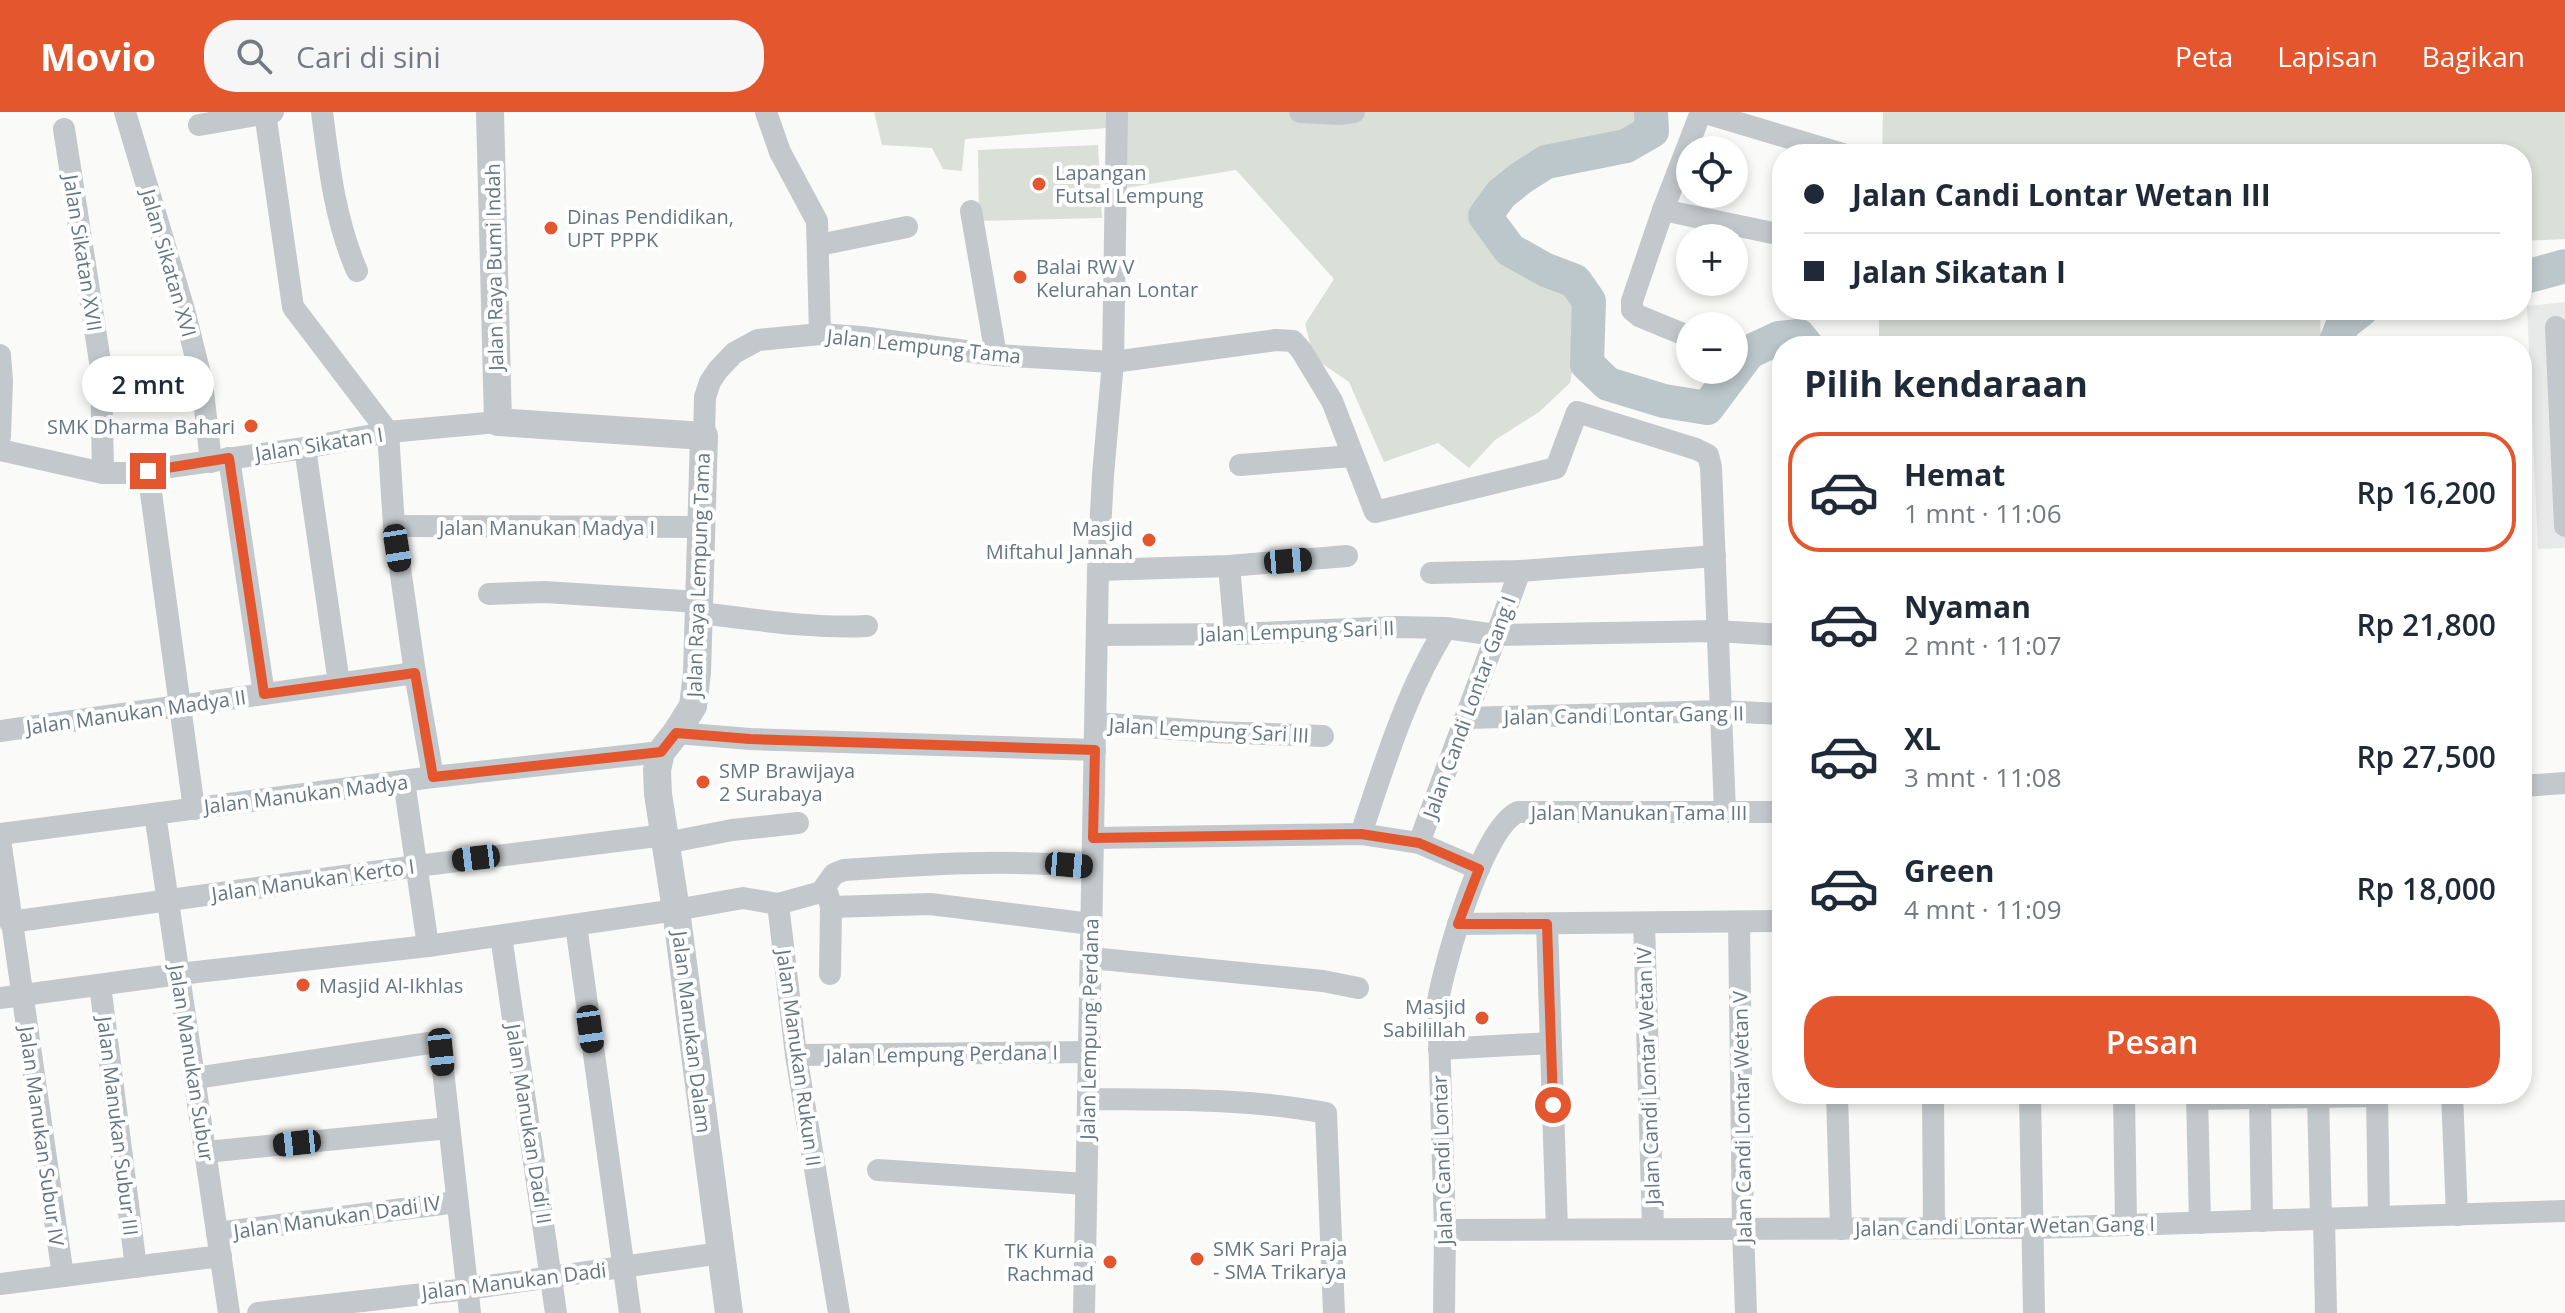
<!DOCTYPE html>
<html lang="id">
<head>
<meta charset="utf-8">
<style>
  body { margin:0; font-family:"Open Sans",sans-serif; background:#f6f6f7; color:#1f2937; height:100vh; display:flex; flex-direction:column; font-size:30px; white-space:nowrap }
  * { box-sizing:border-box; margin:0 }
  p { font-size:26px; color:#747a83 }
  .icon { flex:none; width:44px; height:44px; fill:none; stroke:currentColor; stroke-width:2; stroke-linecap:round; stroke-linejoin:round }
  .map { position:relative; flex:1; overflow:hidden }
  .panel { position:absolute; left:1772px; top:224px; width:760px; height:768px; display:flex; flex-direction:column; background:#fff; border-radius:32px; box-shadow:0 4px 12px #0003 }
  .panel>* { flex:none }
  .top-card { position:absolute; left:1772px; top:32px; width:760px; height:176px; border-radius:32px; box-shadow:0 4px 12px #0003; display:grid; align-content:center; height:176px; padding:0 32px; background:#fff }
  .buttons { position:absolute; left:1676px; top:24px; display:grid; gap:16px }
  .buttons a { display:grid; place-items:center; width:72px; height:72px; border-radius:50%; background:#fff; box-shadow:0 4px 12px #0003; font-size:40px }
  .end { position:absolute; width:36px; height:36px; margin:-18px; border:10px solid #e4572e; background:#fff; box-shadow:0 0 0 4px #fff }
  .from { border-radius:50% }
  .bubble { position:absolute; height:56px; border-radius:28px; background:#fff; box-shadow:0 4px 12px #0003; font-size:26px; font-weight:600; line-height:56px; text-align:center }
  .car { position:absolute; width:24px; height:48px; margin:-24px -12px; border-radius:10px; box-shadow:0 0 6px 2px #0007; background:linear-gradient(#222 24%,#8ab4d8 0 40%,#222 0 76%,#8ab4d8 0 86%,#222 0) }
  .top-card b { display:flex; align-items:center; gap:28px; height:76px; font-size:30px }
  .top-card b+b { border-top:2px solid #e0e1e3 }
  .top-card i { width:20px; height:20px; background:#1f2937 }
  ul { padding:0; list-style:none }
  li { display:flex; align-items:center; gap:24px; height:120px; margin:0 16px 12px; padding:0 16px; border:4px solid transparent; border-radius:32px }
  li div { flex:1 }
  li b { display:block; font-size:30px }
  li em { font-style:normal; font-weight:600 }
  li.selected { border-color:#e4572e }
  li>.icon { width:72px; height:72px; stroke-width:1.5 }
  h2 { padding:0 32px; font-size:36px; line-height:96px }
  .action { display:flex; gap:16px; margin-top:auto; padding:16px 32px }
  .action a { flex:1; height:92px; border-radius:32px; background:#e4572e; color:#fff; font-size:32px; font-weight:600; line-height:92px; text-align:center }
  header { display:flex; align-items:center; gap:48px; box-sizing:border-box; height:112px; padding:0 40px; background:#e4572e; color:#fff }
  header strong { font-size:38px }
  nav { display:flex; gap:44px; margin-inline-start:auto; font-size:28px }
  .search { width:560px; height:72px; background:#f6f6f7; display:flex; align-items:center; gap:20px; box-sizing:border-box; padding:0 28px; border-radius:32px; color:#747a83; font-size:30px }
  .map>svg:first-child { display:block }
</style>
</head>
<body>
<header>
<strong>Movio</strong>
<div class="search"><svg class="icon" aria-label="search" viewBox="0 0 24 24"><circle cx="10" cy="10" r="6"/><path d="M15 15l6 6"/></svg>Cari di sini</div>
<nav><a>Peta</a><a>Lapisan</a><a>Bagikan</a></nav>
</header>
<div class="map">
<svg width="2565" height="1201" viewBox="0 0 2565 1201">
  <rect width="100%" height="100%" fill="#fafaf8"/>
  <path fill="#e8e9e9" d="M2565 190V436L2538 437 2527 194Z"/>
  <g fill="#dadfd7">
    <path d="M874 0H1635L1637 8 1622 25 1559 35 1511 60 1477 86C1477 94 1475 104 1478 111 1489 145 1544 168 1575 178L1584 201 1570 271 1539 300 1495 328 1469 356 1438 331 1384 350 1349 270 1314 246 1305 212 1334 167 1236 58 1119 77 1108 16 965 27 962 59 943 57 932 36 882 33Z"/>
    <path d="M1883 0H2565V127L2522 129V42H1882Z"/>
    <path d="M1098 33 1102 106 979 109 978 38Z"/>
    <path d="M1879 198H2320L2321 234H1879Z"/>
  </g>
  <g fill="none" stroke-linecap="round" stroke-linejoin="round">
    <g stroke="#bbc7cb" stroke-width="34">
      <path d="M1651 0 1652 19 1626 34 1546 50 1521 66 1501 82 1485 104 1510 138 1546 158 1575 169 1589 189 1587 252 1608 272 1664 289 1707 296 1749 240 1779 226 1799 224 1807 234"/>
      <path d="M2522 166 2565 154"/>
      <path d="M2334 234 2343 212 2361 198"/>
    </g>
    <g stroke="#c3c8cc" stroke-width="22">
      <path d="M125 0 184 198 202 270 211 350"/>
      <path d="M322 0C329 55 335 108 357 159"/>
      <path d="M766 0 780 40 817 109 820 222"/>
      <path d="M1300 0 1339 2 1354 0"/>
      <path d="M1702 0 1843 42"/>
      <path d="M265 1 293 195 388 320 394 414 415 561 433 665"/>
      <path d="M199 13 273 0"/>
      <path d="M64 17 101 256 103 361"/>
      <path d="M1663 98 1782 123"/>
      <path d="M971 99 996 243"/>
      <path d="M819 133 907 115"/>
      <path d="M2556 215 2565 414"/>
      <path d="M1690 225 1639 204 1632 198V189L1663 98 1701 0"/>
      <path d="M0 243 2 269 0 324"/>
      <path d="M704 324 705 285 710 270 718 258 734 241 758 228 820 222 861 225 996 243 1113 250 1276 228 1293 229 1301 238 1332 289 1375 400 1556 356 1577 300 1696 337 1708 343 1711 355 1725 699"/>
      <path d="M305 336 339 571"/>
      <path d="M0 338 103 361H127L305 336 388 320 498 310"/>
      <path d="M229 346 264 582"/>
      <path d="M1240 353 1352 344"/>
      <path d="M148 359 194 697"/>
      <path d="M394 414 701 415"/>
      <path d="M1229 454 1235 522"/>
      <path d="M1098 458 1229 454 1347 444"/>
      <path d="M1431 461 1520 459 1715 444"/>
      <path d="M489 482 545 480 699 490"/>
      <path d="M699 501C754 507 811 517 867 514"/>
      <path d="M1098 523 1235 522 1396 515 1446 516 1496 523 1716 519 1782 523"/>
      <path d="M1467 606 1721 599 1782 602"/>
      <path d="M1096 611 1214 620 1323 624"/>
      <path d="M0 619 415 561"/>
      <path d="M676 621 750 627 1095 638"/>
      <path d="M404 669 428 834"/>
      <path d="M2522 674 2565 671"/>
      <path d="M155 702 229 1201"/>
      <path d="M0 722 433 665 661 640"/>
      <path d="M1361 722C1384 653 1407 577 1446 516"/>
      <path d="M1093 726 1361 722 1419 731 1479 757"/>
      <path d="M0 727 63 1164"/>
      <path d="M666 731 732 718 798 711"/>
      <path d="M1419 731 1520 459"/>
      <path d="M828 783 831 795 830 862"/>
      <path d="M778 792 796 943 839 1201"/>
      <path d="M831 795 930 792 1091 812"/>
      <path d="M10 810 417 754 665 723"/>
      <path d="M1739 810 1743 1117 1746 1201"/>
      <path d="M1644 811 1653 1117"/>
      <path d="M1458 812 1782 809"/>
      <path d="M1547 812 1557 1117"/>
      <path d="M576 813 630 1201"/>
      <path d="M501 824 556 1201"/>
      <path d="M1091 846 1323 869 1358 876"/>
      <path d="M100 873 136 1155"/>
      <path d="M0 886 179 862 428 834 676 798 743 786 778 792 821 780 834 762 844 758C927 752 1009 747 1092 755"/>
      <path d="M1439 937 1551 931"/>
      <path d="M796 943 1089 940"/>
      <path d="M196 966 429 931 437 933 441 940 470 1201"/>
      <path d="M1837 982 1841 1117"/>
      <path d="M1933 982 1934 1116"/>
      <path d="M2030 982 2034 1201"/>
      <path d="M2124 982 2126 1113"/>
      <path d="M2197 982 2200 1111"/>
      <path d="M2377 982 2379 1105"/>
      <path d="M2452 982 2457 1103"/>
      <path d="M2318 984 2321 1107"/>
      <path d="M2260 986 2262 1109"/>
      <path d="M1088 987C1167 988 1248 986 1326 1001L1334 1201"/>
      <path d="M2197 987 2377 984"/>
      <path d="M206 1040 449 1016"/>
      <path d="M878 1058 1086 1072"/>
      <path d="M2324 1107 2326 1201"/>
      <path d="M1445 1118 2033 1116 2565 1099"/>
      <path d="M217 1121 457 1090"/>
      <path d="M0 1172 221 1144"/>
      <path d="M258 1201 467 1177 721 1141"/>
      <path d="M1084 1201 1098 458 1103 363 1113 250 1117 0"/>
      <path d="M1444 1201 1445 1118 1438 889C1445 850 1482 716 1518 700H1782"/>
    </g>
    <path stroke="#c3c8cc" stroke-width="28" d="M490 0 498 310 704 324 697 561 693 594 676 621 661 640 657 658 658 682 676 798 729 1201"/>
  </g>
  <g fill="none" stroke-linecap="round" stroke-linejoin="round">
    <path stroke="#e4572e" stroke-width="10" d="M148 359 229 346 264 582 415 561 433 665 661 640 676 621 750 627 1095 638 1093 726 1361 722 1419 731 1479 757 1458 812H1547L1553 993"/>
  </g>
  <g fill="#e4572e" stroke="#fff" stroke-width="3">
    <circle cx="1039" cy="72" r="8"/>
    <circle cx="551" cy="116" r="8"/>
    <circle cx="1020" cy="165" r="8"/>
    <circle cx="251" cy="314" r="8"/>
    <circle cx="1149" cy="428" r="8"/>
    <circle cx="703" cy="670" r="8"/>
    <circle cx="303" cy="873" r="8"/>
    <circle cx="1482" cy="906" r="8"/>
    <circle cx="1197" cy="1147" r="8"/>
    <circle cx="1110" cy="1150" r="8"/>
  </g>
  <g text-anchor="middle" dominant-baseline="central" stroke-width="8" stroke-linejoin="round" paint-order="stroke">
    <g font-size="20" fill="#657683" stroke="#fff" text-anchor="start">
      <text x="1055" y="60">Lapangan<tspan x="1055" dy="23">Futsal Lempung</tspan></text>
      <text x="567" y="104">Dinas Pendidikan,<tspan x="567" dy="23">UPT PPPK</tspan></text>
      <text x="1036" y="154">Balai RW V<tspan x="1036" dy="23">Kelurahan Lontar</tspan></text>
      <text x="235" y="314" text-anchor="end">SMK Dharma Bahari</text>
      <text x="1133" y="416" text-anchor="end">Masjid<tspan x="1133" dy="23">Miftahul Jannah</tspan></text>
      <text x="719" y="658">SMP Brawijaya<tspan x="719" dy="23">2 Surabaya</tspan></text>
      <text x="319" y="873">Masjid Al-Ikhlas</text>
      <text x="1466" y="894" text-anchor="end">Masjid<tspan x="1466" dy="23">Sabilillah</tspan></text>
      <text x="1213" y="1136">SMK Sari Praja<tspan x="1213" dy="23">- SMA Trikarya</tspan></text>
      <text x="1094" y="1138" text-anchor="end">TK Kurnia<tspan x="1094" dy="23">Rachmad</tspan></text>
    </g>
    <g font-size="20" fill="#657683" stroke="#fff">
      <text transform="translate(83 141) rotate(81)">Jalan Sikatan XVII</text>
      <text transform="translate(169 151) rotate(74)">Jalan Sikatan XVI</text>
      <text transform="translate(494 155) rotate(-91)">Jalan Raya Bumi Indah</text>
      <text transform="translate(924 234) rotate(6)">Jalan Lempung Tama</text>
      <text transform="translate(319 332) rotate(-9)">Jalan Sikatan I</text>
      <text x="547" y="415">Jalan Manukan Madya I</text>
      <text transform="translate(698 463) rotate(-88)">Jalan Raya Lempung Tama</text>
      <text transform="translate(1297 519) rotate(-2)">Jalan Lempung Sari II</text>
      <text transform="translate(1469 595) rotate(-70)">Jalan Candi Lontar Gang I</text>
      <text transform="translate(136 600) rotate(-8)">Jalan Manukan Madya II</text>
      <text transform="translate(1624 603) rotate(-1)">Jalan Candi Lontar Gang II</text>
      <text transform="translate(1209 618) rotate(3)">Jalan Lempung Sari III</text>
      <text transform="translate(306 682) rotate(-7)">Jalan Manukan Madya</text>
      <text x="1639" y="700">Jalan Manukan Tama III</text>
      <text transform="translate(313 768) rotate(-8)">Jalan Manukan Kerto I</text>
      <text transform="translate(1089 917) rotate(-89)">Jalan Lempung Perdana</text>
      <text transform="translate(692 920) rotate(83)">Jalan Manukan Dalam</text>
      <text transform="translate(942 942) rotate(-1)">Jalan Lempung Perdana I</text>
      <text transform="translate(799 946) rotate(82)">Jalan Manukan Rukun II</text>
      <text transform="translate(192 951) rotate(81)">Jalan Manukan Subur</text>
      <text transform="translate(1648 964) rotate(-92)">Jalan Candi Lontar Wetan IV</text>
      <text transform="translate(1742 1005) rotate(-91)">Jalan Candi Lontar Wetan V</text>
      <text transform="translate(529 1012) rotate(81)">Jalan Manukan Dadi II</text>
      <text transform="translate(118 1014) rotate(83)">Jalan Manukan Subur III</text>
      <text transform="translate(42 1024) rotate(82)">Jalan Manukan Subur IV</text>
      <text transform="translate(1442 1048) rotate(-92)">Jalan Candi Lontar</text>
      <text transform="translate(337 1105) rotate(-8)">Jalan Manukan Dadi IV</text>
      <text transform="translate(2005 1114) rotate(-1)">Jalan Candi Lontar Wetan Gang I</text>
      <text transform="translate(514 1169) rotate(-7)">Jalan Manukan Dadi</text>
    </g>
  </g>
</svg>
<div class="buttons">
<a><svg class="icon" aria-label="locate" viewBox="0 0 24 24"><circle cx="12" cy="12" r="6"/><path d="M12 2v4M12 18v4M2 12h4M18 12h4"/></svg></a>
<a>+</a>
<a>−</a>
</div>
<i class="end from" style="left:1553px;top:993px"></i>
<i class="end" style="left:148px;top:359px"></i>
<div class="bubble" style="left:82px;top:244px;width:132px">2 mnt</div>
<i class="car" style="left:397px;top:436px;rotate:171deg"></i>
<i class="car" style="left:1288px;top:449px;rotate:85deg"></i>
<i class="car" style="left:476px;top:746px;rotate:263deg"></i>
<i class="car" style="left:1069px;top:753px;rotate:95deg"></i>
<i class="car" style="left:590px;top:917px;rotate:172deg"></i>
<i class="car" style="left:441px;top:940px;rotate:174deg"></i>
<i class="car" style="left:297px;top:1031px;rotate:264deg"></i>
<div class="top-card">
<b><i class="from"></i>Jalan Candi Lontar Wetan III</b>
<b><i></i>Jalan Sikatan I</b>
</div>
<section class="panel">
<h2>Pilih kendaraan</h2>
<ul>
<li class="selected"><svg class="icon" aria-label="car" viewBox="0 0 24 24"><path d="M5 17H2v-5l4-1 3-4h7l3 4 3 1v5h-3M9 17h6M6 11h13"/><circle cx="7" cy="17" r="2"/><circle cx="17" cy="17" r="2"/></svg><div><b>Hemat</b><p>1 mnt · 11:06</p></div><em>Rp 16,200</em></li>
<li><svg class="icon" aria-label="car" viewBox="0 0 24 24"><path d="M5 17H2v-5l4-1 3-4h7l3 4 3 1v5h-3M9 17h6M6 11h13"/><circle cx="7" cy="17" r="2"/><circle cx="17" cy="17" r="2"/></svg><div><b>Nyaman</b><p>2 mnt · 11:07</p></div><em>Rp 21,800</em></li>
<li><svg class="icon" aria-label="car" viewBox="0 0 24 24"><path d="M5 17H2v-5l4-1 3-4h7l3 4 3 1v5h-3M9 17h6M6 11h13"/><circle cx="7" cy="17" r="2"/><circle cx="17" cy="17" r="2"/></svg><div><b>XL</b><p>3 mnt · 11:08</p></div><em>Rp 27,500</em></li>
<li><svg class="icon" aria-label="car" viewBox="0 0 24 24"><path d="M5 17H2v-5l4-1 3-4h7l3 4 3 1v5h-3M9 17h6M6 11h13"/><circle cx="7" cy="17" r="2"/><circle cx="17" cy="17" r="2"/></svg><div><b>Green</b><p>4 mnt · 11:09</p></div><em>Rp 18,000</em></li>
</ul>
<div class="action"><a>Pesan</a></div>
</section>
</div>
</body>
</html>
